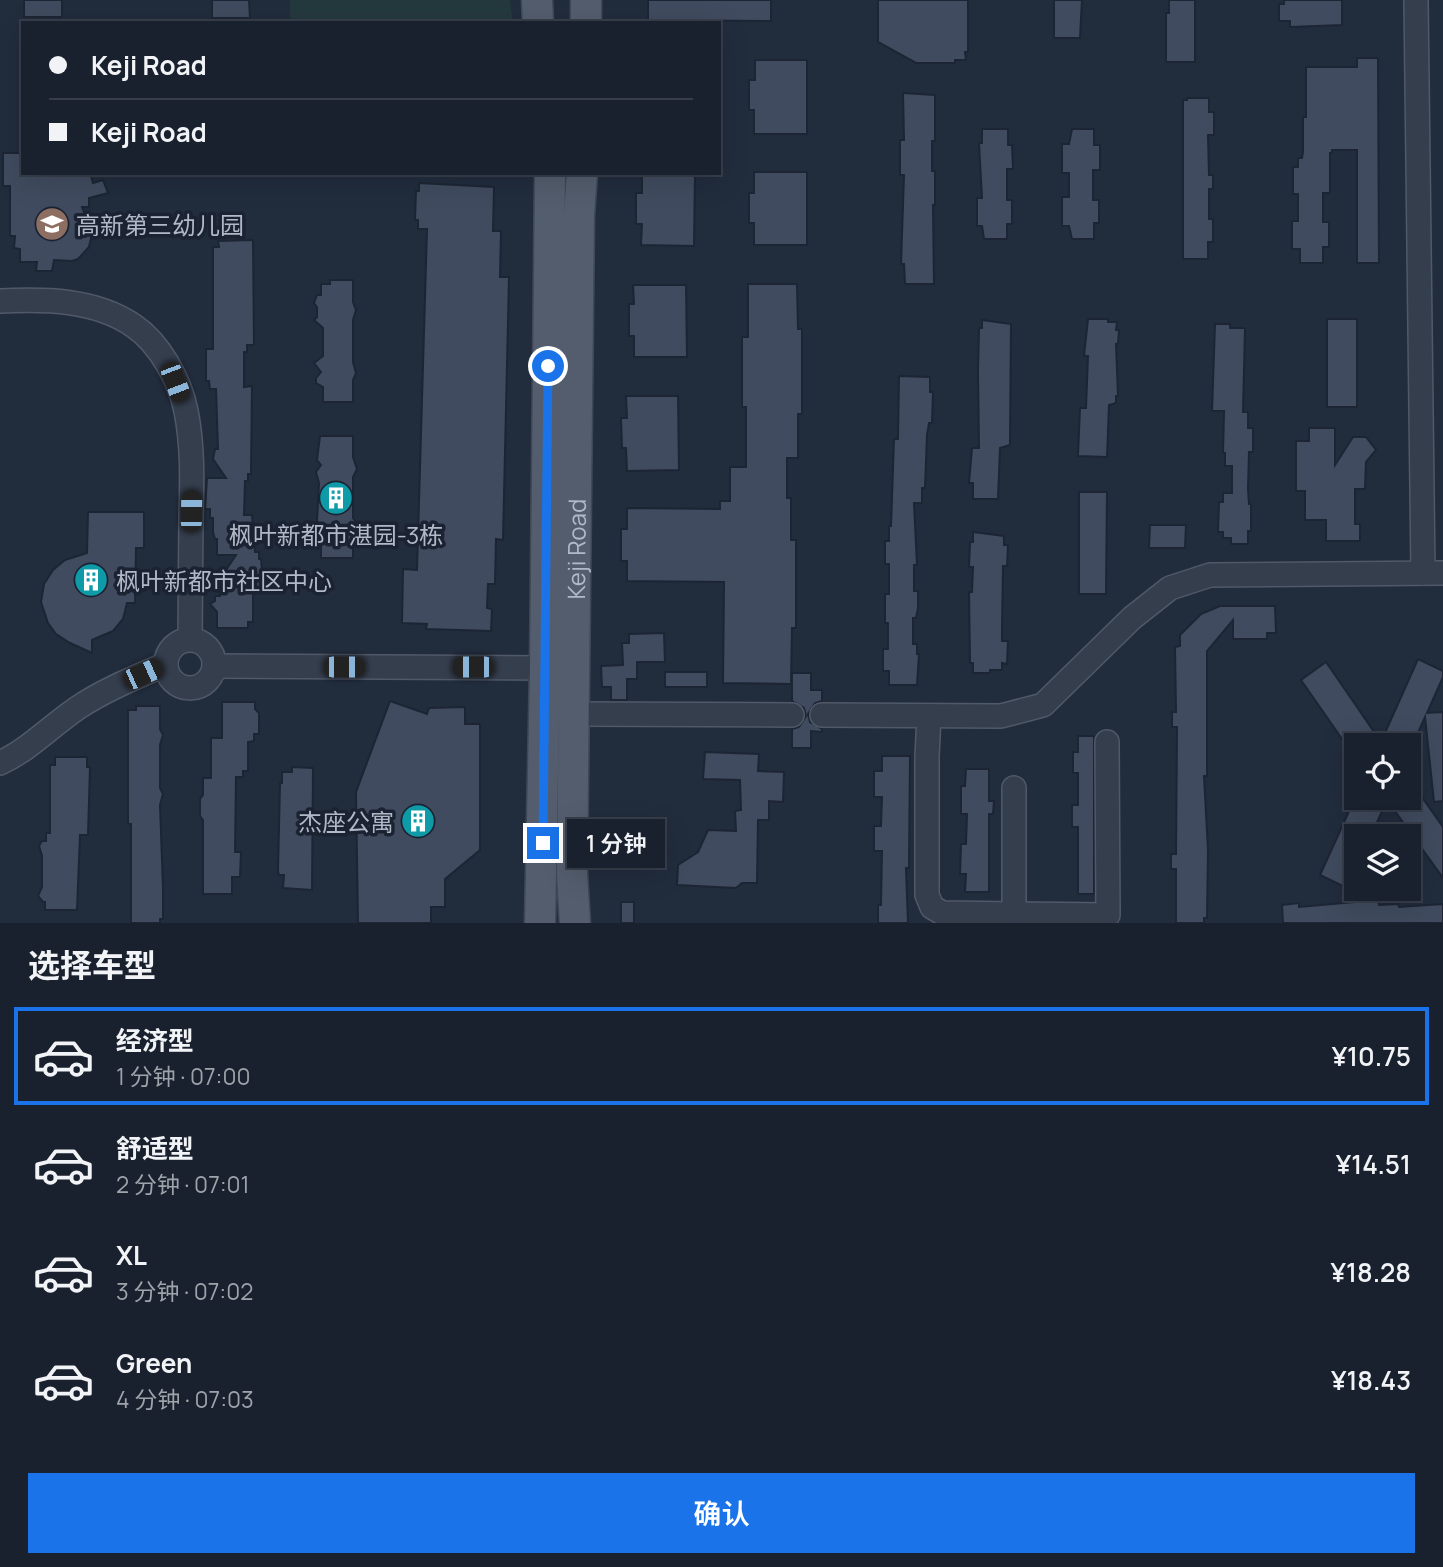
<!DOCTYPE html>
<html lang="zh">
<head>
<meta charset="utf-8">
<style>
  body { margin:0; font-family:Manrope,"Noto Sans SC",sans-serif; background:#262e3a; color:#f1f3f6; height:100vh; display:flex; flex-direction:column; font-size:26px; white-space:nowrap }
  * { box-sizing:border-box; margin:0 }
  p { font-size:23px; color:#9fa3aa }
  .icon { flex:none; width:38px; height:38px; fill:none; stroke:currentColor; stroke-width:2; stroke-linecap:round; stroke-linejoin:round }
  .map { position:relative; height:923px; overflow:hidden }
  .details { display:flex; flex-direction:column; background:#19212e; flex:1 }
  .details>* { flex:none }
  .guide { position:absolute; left:21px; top:21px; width:700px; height:154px; border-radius:0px; box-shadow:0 7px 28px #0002,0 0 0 2px #373e4a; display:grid; align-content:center; height:154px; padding:0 28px; background:#19212e }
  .buttons { position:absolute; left:1344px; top:733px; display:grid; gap:14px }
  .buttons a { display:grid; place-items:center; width:77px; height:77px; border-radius:0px; background:#19212e; box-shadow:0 7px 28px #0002,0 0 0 2px #373e4a; font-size:35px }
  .end { position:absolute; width:32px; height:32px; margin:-16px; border:9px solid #1a73e8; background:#fff; box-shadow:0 0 0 4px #fff }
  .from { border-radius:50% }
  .bubble { position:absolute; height:49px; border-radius:0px; background:#19212e; box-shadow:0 7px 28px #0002,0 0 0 2px #373e4a; font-size:23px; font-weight:600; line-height:49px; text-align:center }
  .car { position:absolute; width:21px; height:42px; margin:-21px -10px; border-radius:9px; box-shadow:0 0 5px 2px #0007; background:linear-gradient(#222 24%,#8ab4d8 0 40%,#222 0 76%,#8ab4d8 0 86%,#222 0) }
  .guide b { display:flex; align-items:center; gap:24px; height:66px; font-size:26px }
  .guide b+b { border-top:2px solid #373e4a }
  .guide i { width:18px; height:18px; background:#f1f3f6 }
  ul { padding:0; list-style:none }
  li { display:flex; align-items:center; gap:21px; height:98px; margin:0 14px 10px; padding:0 14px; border:4px solid transparent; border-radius:0px }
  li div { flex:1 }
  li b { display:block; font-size:26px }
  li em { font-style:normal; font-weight:600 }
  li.selected { border-color:#1a73e8 }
  li>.icon { width:63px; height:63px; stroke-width:1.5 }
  h2 { padding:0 28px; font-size:32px; line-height:84px }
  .primary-button { display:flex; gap:14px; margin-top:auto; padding:14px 28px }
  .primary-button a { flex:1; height:80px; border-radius:0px; background:#1a73e8; color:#fff; font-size:28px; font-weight:600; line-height:80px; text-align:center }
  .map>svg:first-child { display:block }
</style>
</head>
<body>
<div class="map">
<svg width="1443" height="923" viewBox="0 0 1443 923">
  <rect width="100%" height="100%" fill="#212c3d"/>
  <path fill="#24393e" d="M290 0H510L513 23H290Z"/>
  <g fill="#404b5f" stroke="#1d2534" stroke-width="2">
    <rect x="24" y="0" width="38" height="17"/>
    <path d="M212 0H249L250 18H212Z"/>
    <path d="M648 0H771V21L648 20Z"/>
    <path d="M878 0H968V52H965L966 60H955V63H916L878 42Z"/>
    <path d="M1054 0H1082L1080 38H1054Z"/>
    <path d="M1169 0H1195V62H1166V13H1169Z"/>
    <path d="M1284 0H1342V25L1290 27V21H1279V4H1284Z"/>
    <path d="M1357 58H1378L1379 263H1357V150H1332V153H1330V193H1323V222H1329V247H1323V263H1300V249H1292V221H1298V194H1293V167H1298V158H1302L1303 152V117H1306V67H1357Z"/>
    <path d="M755 60H807V134H754V110H749V80H755Z"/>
    <path d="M903 93 935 95V141H932V171H935V205H933L934 284H905L904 264H901L904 175H900V140H904Z"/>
    <path d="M1187 98H1209V112H1214V135H1208L1209 175H1213V189H1209V219H1213V242H1208V259H1183V100H1187Z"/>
    <path d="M982 129H1008V145H1012L1013 169H1007V200H1012V224H1007V239H984L982 226H977V198H982L979 143H982Z"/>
    <path d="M1072 129H1094V145H1100V170H1093V200H1099V223H1094V239H1072L1069 226H1062V197H1069V173H1062V144H1069Z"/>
    <path d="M3 153H23V173H64V175L91 176 93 183 103 180 108 193 89 198V207H82L92 234 89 247 78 259 72 261 54 260 52 271H36L37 262H20V249L14 248 15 236H10V186H3Z"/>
    <path d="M754 172H807V245H754V223H749V193H754Z"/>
    <path d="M642 173H695L694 246 641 245 642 224H636V193H642Z"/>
    <path d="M419 183 494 187 493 231H501L500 277H509L503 540 496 539 495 584H488L487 608 492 609 491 631 426 629 427 624 402 623 403 569 417 570 427 229H418V220H415L416 191H419Z"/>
    <path d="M253 240 254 345H247V352H244V387L252 386 251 474H248V481H245L244 515H252L255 552H259V559H261L264 592H253V622H248V628H217V612L210 604 215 601V596H220V589H224V573L236 555H217V539H215L213 532V518H210V509H205L207 478H226L213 459 215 449H218L216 389H210L209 381H206V349H213V247H219L218 241Z"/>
    <path d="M330 280H353V302L356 310 353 320V362L356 373 353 380V402H323V387L316 383V378L321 372 314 363 323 356V328L314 320 317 317V307L314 303 317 295H321V284H330Z"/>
    <path d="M748 284H797L798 329H802V414H798V458H787V498H791V540H796V628H792L791 684 723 683 724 582 627 581V561H621V529H627V508L720 509V501H730V467H746V407H742V337H748Z"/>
    <path d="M633 285H686L687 357H634V336H629V304H634Z"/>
    <path d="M1088 319H1108V322H1117L1116 330H1119L1118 344H1116L1118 396H1116V403L1109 405 1107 457 1078 456 1080 408H1086L1088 356H1084Z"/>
    <rect x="1327" y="319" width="30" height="88"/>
    <path d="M982 320 1011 324 1010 445 1000 448 998 499H973V483H969L972 448H979L978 372 979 328H982Z"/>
    <path d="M1215 324H1230V328H1245L1243 412H1248V428H1253V452H1249L1248 489 1249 504H1251V531H1248V544H1231V538H1223V532H1218L1219 502H1223V493H1232V466H1225V453H1223L1224 411H1212Z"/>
    <path d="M899 376 930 377V392H933L932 423H929L927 435 925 488H922V503H914L917 565H914V591H918V608L916 618H913V644H917V654H919L917 685H889V671H883V649H888V623H885V594H889V564H885V541H889V526H891L894 439H898Z"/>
    <path d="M626 396H678L679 470 627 471 626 448H622L621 418H627Z"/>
    <path d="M1309 428H1335V465L1353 437H1366L1376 450 1366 462 1365 489H1355V524H1360V541H1326V520H1305V491H1296V441H1309Z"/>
    <path d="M320 436H353V457L357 469 353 477V518L357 524V530L353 536V558H321V544L317 537 320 528 317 521 319 483 316 472 321 465 317 460Z"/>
    <path d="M1079 492H1107L1106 594H1079Z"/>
    <path d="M88 512H144V548H136L135 603H127L123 619 113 631 92 640V653L70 643 56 634 48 623 41 602 44 584 53 570 65 560 87 553Z"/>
    <path d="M1150 525H1186L1185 548H1149Z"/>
    <path d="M973 532 1004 536V545H1008L1007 566H1003L1002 630V641H1008L1007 664 1002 663V670H990V673H973V663H970L969 592H972L973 567H969L970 542H973Z"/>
    <path d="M1220 606H1275L1276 633H1267V639H1233V620L1207 651V776H1204L1208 850 1207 918H1204V923H1176V869H1171V854H1176L1177 727H1172V712H1176L1175 647 1180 646V635L1201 614Z"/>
    <path d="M664 633 665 662H637V679H627V700H611V687H602L601 666 623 665 622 643H629V634Z"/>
    <path d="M1418 659 1443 671V677L1427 713 1443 712V801L1434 802 1425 717 1412 746H1356V759L1301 680 1326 662 1381 742Z"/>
    <rect x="665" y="672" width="42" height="15"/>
    <path d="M792 673H811V690H822V701L815 703 808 714 810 722 822 729V732L811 731V748H792V729L799 727 806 716 804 708 792 701Z"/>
    <path d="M390 701 427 714 429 708 465 707V724H480V850L445 879V907H431V923H358L356 792Z"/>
    <path d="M222 702H255V709L259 713V734H254V741L248 742V771H243V777H236L235 852H241L240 877H232V894H203V820L200 816V799L203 795V778H211V738H222Z"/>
    <path d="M136 706H160V729L163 735 160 745V788L163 794 160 805 163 887V919H160V923H131V824H128V710H136Z"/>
    <path d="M1078 736H1094V894H1078V827H1072V805H1078V773H1073V752H1078Z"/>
    <path d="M705 752 759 754 758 771 784 772 783 802 769 801V820H758L757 883H742L736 888 677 885 678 865 698 852 708 830 736 831 735 811 741 810 740 780 703 779Z"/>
    <path d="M882 756H910L909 868H906L908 923H878V905H881L882 851H874V826H881L882 797H874V771H882Z"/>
    <path d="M55 757H87V767H90L88 835H80L77 910H45V902H43L38 896 42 887V856L39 846 42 841H46V833H50V765H55Z"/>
    <path d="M292 767 313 768 312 890 283 888 284 875H279L278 871 280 783H282V772H292Z"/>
    <path d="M966 769H989V801H994L993 814H989V892H965L966 874H960L961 844H966L967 814H961V786H965Z"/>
    <path d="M1409 779 1443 827V878L1387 800 1371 836H1356V868L1347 888 1320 875 1355 798H1409Z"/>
    <path d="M1378 900 1379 905 1398 904 1399 907 1443 904V923H1283L1282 905 1299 903V907Z"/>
    <rect x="621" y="902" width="13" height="21"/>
  </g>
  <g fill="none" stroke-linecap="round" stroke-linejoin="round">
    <g stroke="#515968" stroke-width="26">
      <g id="minor">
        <path d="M1416 0 1423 573"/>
        <path d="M0 301C45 299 95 299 134 326 159 343 180 380 186 411 193 446 192 481 191 517 191 558 190 598 190 639"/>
        <circle cx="190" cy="664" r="24"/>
        <path d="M215 666 545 668"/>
        <path d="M575 714 792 715"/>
        <path d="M822 715 1001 716 1043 705 1132 618 1170 588 1210 575 1443 573"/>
        <path d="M929 716 927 756V895L932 907 942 913 1108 915 1107 742"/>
        <path d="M0 763C30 749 52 725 79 707 106 689 137 677 166 664"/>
        <path d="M1014 788V913"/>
      </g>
    </g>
    <g stroke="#3f4756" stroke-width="33">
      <g id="major">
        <path d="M537 0 538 23"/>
        <path d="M586 0V23"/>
        <path d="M540 923 545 668 550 173"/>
        <path id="s1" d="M575 923 572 874 579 215 582 173"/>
      </g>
    </g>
    <use href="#minor" stroke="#353e4d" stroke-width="23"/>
    <use href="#major" stroke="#535d6d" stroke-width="30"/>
  </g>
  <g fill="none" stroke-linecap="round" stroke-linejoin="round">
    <path stroke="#1a73e8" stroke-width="9" d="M543 843 548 366"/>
  </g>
  <defs>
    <g id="school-disc" transform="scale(1.75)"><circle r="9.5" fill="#8d6e63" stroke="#1b2332"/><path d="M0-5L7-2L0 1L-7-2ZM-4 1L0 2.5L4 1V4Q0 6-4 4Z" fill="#fff"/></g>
    <g id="building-disc" transform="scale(1.75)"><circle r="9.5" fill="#0f9aa8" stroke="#1b2332"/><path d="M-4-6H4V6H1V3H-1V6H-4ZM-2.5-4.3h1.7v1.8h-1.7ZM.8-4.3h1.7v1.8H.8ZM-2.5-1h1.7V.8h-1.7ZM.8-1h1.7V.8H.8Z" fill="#fff"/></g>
  </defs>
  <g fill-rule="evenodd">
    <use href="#school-disc" x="52" y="224"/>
    <use href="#building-disc" x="336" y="498"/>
    <use href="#building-disc" x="91" y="580"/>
    <use href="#building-disc" x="418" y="821"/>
  </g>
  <g text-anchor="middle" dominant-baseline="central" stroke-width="7" stroke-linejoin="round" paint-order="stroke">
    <g font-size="24" fill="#b1b9c8" stroke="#1b2332" text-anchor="start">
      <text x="76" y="224">高新第三幼儿园</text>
      <text x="336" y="534" text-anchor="middle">枫叶新都市湛园-3栋</text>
      <text x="116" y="580">枫叶新都市社区中心</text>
      <text x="394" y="821" text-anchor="end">杰座公寓</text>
    </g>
    <g font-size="24" fill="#b1b9c8" stroke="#1b2332">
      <text stroke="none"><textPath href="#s1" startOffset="374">Keji Road</textPath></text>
    </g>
  </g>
</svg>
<div class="buttons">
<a><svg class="icon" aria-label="locate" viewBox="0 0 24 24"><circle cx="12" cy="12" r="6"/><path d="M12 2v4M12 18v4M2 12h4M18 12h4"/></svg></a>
<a><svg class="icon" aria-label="layers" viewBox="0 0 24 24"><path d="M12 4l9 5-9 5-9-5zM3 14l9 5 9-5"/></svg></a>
</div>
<i class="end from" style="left:548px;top:366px"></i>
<i class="end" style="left:543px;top:843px"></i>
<div class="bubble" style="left:567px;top:819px;width:98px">1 分钟</div>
<i class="car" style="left:175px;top:382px;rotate:159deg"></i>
<i class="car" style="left:191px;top:511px;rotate:1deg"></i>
<i class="car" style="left:344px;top:667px;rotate:90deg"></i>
<i class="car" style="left:473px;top:667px;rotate:270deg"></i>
<i class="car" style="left:143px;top:674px;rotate:66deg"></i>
<div class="guide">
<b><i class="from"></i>Keji Road</b>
<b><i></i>Keji Road</b>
</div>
</div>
<section class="details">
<h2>选择车型</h2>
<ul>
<li class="selected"><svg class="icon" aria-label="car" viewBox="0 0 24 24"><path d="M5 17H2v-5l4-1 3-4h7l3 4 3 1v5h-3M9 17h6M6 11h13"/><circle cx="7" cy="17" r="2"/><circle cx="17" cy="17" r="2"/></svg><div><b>经济型</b><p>1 分钟 · 07:00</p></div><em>¥10.75</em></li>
<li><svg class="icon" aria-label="car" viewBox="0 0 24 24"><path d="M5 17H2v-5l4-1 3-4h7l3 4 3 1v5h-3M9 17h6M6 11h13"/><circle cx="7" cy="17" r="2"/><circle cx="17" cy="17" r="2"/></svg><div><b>舒适型</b><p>2 分钟 · 07:01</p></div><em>¥14.51</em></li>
<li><svg class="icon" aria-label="car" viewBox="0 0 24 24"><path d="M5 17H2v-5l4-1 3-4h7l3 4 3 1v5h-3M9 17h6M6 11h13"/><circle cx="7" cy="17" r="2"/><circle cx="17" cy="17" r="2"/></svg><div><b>XL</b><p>3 分钟 · 07:02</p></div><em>¥18.28</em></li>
<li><svg class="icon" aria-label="car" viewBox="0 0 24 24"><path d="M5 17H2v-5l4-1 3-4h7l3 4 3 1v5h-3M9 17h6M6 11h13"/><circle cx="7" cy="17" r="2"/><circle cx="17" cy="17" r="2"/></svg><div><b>Green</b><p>4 分钟 · 07:03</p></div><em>¥18.43</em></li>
</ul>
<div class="primary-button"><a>确认</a></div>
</section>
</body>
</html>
